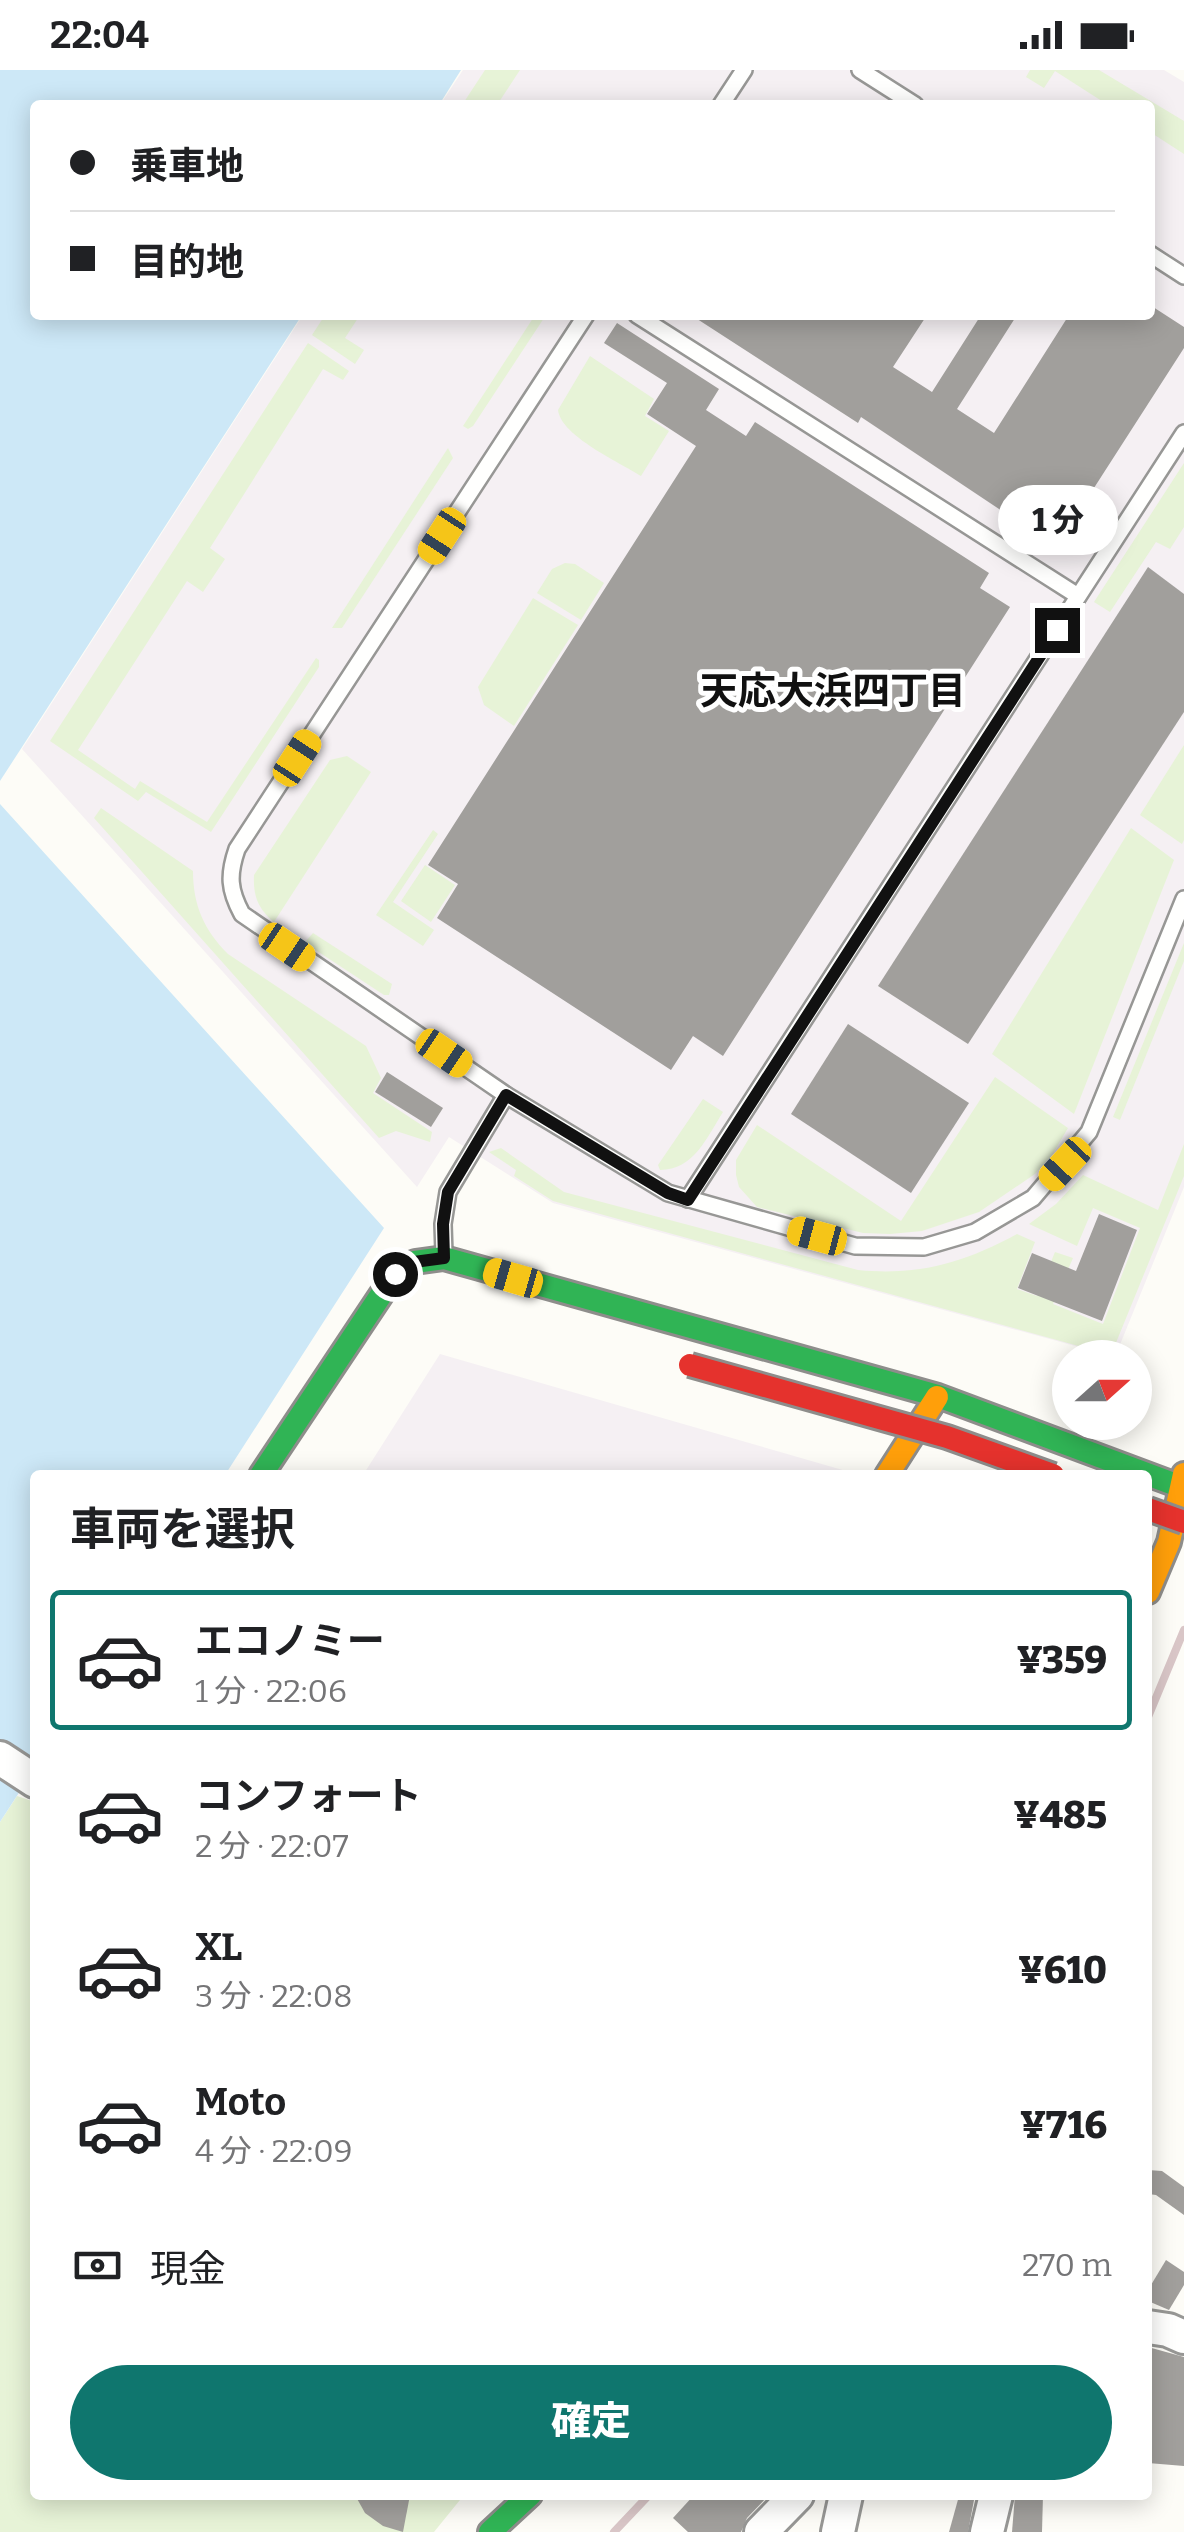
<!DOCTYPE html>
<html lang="ja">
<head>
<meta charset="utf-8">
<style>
  body { margin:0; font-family:Bitter,"Noto Sans JP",serif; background:#f2f2f2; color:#202124; height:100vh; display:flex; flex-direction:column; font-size:38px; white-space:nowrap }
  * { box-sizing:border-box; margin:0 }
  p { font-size:32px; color:#757577 }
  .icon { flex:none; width:55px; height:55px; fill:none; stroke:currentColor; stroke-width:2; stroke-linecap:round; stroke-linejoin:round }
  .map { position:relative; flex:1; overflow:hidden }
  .details { position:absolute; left:30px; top:1400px; width:1122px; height:1030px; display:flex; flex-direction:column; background:#fff; border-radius:10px; box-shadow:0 5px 25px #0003 }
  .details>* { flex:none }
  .top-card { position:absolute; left:30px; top:30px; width:1125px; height:220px; border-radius:10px; box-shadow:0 5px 25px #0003; display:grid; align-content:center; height:220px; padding:0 40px; background:#fff }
  .needle { width:65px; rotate:69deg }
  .tools { position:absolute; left:1052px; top:1270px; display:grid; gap:20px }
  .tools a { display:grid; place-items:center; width:100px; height:100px; border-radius:50%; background:#fff; box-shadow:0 5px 25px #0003; font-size:50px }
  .end { position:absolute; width:45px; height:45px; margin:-22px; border:12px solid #111; background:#fff; box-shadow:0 0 0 5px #fff }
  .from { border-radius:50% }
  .bubble { position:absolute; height:70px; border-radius:35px; background:#fff; box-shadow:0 5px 25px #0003; font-size:32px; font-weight:800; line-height:70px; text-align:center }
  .car { position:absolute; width:30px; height:60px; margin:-30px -15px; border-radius:12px; box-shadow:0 0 8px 2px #0007; background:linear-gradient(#f5c518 24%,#345 0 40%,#f5c518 0 76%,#345 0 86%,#f5c518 0) }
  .top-card b { display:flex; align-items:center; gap:35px; height:95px; font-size:38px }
  .top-card b+b { border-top:2px solid #e0e0e0 }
  .top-card i { width:25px; height:25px; background:#202124 }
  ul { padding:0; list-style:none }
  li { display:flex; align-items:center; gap:30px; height:140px; margin:0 20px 15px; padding:0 20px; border:5px solid transparent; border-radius:10px }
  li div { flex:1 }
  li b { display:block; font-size:38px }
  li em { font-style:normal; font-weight:800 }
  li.selected { border-color:#0f766e }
  li>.icon { width:90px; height:90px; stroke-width:1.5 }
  h2 { padding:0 40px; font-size:45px; line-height:120px }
  .pay { display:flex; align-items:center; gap:25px; height:110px; padding:0 40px; font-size:38px }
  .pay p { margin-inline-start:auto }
  .cta { display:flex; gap:20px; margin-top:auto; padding:20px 40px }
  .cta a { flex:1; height:115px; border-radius:60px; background:#0f766e; color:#fff; font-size:40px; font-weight:800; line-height:115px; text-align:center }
  .status { display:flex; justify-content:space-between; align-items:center; height:70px; padding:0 50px; background:#fff; direction:ltr }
  .status svg { height:28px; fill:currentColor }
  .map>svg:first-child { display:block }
</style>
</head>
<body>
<div class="status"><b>22:04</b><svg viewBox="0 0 49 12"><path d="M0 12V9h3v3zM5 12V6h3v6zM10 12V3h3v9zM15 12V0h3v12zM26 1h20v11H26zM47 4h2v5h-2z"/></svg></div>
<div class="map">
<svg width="1184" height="2462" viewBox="0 0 1184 2462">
  <rect width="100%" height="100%" fill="#fdfcf7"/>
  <g fill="#f5f0f3">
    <path d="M463 0H1164L1184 12V1117L1115 1287 553 1133 449 1067 417 1117 22 679 303 245H1150V35H440Z"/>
    <path d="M440 1284 860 1405H363Z"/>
  </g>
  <g fill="#e7f3d7">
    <path d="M485 0H520L497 35H462Z"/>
    <path d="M1030 0H1099L1184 51V84L1150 62V35H1108L1055 1 1044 18 1026 7Z"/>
    <path d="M325 245H360L345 268 364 280 355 294 312 265Z"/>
    <path d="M535 245H546L473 356 468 359 463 356Z"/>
    <path d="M308 273 349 301 343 310 323 299 210 478 225 489 203 522 187 511 78 680 135 719 140 711 207 752 316 588 319 590V597L211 762 146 722 138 731 50 671Z"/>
    <path d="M590 286 654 329 645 346 669 361 641 406C619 392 561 366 558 340Z"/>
    <path d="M448 378 453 388 342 558H332Z"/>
    <path d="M1184 393V457L1170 479 1156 472 1110 542 1094 532Z"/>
    <path d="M565 493 575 494 604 513 581 550 537 523 552 499Z"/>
    <path d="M533 528 578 555 514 656 484 635 478 617Z"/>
    <path d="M1184 675V770L1182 774 1140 745Z"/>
    <path d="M347 686 371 702 274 852C258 839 253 826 254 805L330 690Z"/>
    <path d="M101 738 193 801C193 835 204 860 228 884L366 976 381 1008 373 1023 432 1062 430 1072 396 1061 379 1068 94 748Z"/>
    <path d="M1131 758 1174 790 1074 1044 992 984Z"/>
    <path d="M433 760 438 764 393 832 434 860 423 876 376 845Z"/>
    <path d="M425 795 455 815 431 852 401 831Z"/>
    <path d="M313 863 392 914 389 925H384L308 875 306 871Z"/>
    <path d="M1184 873V891L1120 1050 1113 1047Z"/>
    <path d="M995 1007 1068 1058 1052 1085 1035 1104 979 1142 922 1161 890 1164 863 1163 757 1137 739 1117 736 1105V1090L757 1055 901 1151Z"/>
    <path d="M703 1029 723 1042C707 1067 694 1100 660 1100L658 1095Z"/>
    <path d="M1184 1074V1106L1111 1285 553 1131 514 1106 516 1100 489 1082 501 1078 564 1122 858 1200C918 1206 964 1193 1017 1164L1035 1172 1017 1219 1037 1226 1055 1182 1073 1188 1053 1234 1103 1254 1140 1158 1093 1138 1077 1176 1029 1154 1056 1134 1083 1105 1158 1140Z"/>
    <path d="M17 1726 35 1732V2425H464L434 2462H0V1752Z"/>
  </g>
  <g fill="#cde8f7">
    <path d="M0 0H461L439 35H35V245H302L0 711Z"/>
    <path d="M0 734 384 1158 225 1405H35V1698L0 1752Z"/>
  </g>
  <g fill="#a19f9c">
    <path d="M1150 235 1184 257V278L1056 477 861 347 858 353 691 245H927L893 297 932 322 981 245H1017L957 339 994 363 1069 245H1150Z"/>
    <path d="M617 253 719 319 706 340 746 366 755 352 989 503 980 518 1010 537 723 986 693 966 671 1000 437 848 458 814 428 795 696 376 647 344 667 313 604 273Z"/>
    <path d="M1148 497 1184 524V642L968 974 878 916Z"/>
    <path d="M848 954 969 1033 911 1123 791 1044Z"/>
    <path d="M387 1002 443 1038 431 1057 375 1022Z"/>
    <path d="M1099 1144 1137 1160 1102 1251 1018 1218 1032 1183 1076 1201Z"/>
    <path d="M1148 2100 1162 2101 1184 2117V2145L1156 2125 1148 2124Z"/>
    <path d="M1166 2190 1184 2202V2215L1169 2240 1148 2231V2220Z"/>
    <path d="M1148 2277 1184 2287V2396L1148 2393Z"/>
    <path d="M355 2425H410L403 2462 383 2456 365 2443Z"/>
    <path d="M694 2425H769L747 2448 741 2462H688L673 2448Z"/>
    <path d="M1015 2425H1043L1042 2462H1012Z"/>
    <path d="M959 2426 974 2430 968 2462H949Z"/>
  </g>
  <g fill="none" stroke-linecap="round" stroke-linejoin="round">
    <g stroke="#979795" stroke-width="20">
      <g id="lane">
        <path d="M860 0 915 35"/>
        <path d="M721 35 744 0"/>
        <path d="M1150 184 1184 206"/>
        <path d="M586 245 237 779C228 805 229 820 242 844L506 1025 668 1123 855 1176 924 1177 975 1162 1033 1128 1089 1062 1184 829"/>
        <path d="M637 245 1078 526"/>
        <path d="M688 1129 1184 363"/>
        <path d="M444 1184 443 1154 448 1122 506 1025"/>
      </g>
    </g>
    <g stroke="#979795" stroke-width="38">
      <g id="street">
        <path d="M0 1688 35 1711"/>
        <path d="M1148 2257 1168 2260 1184 2267"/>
        <path d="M761 2462 797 2425"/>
        <path d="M838 2462 846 2425"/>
        <path d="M987 2462 996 2425"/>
      </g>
    </g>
    <g stroke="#8e8d8b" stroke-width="28">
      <g id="fast">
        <path d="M261 1405 395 1204 415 1192 444 1188 938 1326 1179 1416"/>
        <path d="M490 2462 530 2425"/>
      </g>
    </g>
    <g stroke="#8e8d8b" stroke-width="28">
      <g id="slow">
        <path d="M887 1405 937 1327"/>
        <path d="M1148 1522 1169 1472 1184 1404"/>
      </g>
    </g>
    <use href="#lane" stroke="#fffffe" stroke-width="15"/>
    <use href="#street" stroke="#fffffe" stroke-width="32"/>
    <use href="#fast" stroke="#30b455" stroke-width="22"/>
    <use href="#slow" stroke="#ff9f0a" stroke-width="22"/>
    <g stroke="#d9c6c7" stroke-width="8">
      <path d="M1148 1647 1184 1560"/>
      <path d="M614 2462 649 2425"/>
    </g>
    <g stroke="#8e8d8b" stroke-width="28" stroke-linecap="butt">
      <g id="jam-bridge">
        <path d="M690 1295 947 1367 1053 1405"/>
        <path d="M1148 1439 1184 1452"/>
      </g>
    </g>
    <use href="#jam-bridge" stroke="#e5322d" stroke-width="22"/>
  </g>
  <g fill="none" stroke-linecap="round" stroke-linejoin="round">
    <path stroke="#111" stroke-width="12" d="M395 1204 414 1192 444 1188 443 1154 448 1122 506 1025 668 1123 688 1130 1057 560"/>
  </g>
  <g text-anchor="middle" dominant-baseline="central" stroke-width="10" stroke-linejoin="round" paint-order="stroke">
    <g font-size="38" font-weight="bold" fill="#111" stroke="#fff">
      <text x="833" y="621">天応大浜四丁目</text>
    </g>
  </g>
</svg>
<div class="tools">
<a><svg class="needle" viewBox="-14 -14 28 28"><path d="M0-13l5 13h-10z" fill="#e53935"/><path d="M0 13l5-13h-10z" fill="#757577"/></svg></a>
</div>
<i class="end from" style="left:395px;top:1204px"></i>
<i class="end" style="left:1057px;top:560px"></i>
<div class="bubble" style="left:998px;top:415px;width:120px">1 分</div>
<i class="car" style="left:442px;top:466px;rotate:213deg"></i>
<i class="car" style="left:297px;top:688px;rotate:33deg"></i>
<i class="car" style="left:287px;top:877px;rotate:124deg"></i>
<i class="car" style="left:444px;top:983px;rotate:124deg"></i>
<i class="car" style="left:1065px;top:1094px;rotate:223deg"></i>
<i class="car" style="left:817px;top:1166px;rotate:285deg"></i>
<i class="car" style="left:513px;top:1208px;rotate:286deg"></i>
<div class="top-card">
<b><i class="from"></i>乗車地</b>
<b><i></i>目的地</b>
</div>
<section class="details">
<h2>車両を選択</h2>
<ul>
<li class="selected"><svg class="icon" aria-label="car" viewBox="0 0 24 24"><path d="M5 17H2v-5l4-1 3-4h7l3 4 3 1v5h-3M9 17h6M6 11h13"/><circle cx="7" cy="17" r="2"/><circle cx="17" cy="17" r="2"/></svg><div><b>エコノミー</b><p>1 分 · 22:06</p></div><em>¥359</em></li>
<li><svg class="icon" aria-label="car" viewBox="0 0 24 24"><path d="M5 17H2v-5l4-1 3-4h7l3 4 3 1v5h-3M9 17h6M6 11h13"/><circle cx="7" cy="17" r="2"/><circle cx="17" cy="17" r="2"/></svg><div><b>コンフォート</b><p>2 分 · 22:07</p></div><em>¥485</em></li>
<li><svg class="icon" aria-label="car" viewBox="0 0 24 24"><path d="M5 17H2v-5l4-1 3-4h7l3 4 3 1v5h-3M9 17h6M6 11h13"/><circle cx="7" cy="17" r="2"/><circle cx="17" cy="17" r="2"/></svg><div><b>XL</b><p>3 分 · 22:08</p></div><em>¥610</em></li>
<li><svg class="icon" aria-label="car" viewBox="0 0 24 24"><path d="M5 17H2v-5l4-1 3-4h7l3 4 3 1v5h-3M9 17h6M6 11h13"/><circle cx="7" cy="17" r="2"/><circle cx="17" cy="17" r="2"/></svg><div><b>Moto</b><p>4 分 · 22:09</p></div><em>¥716</em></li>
</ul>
<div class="pay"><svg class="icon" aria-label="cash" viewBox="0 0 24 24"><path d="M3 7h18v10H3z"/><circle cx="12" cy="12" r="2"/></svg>現金<p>270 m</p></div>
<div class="cta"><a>確定</a></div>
</section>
</div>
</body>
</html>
